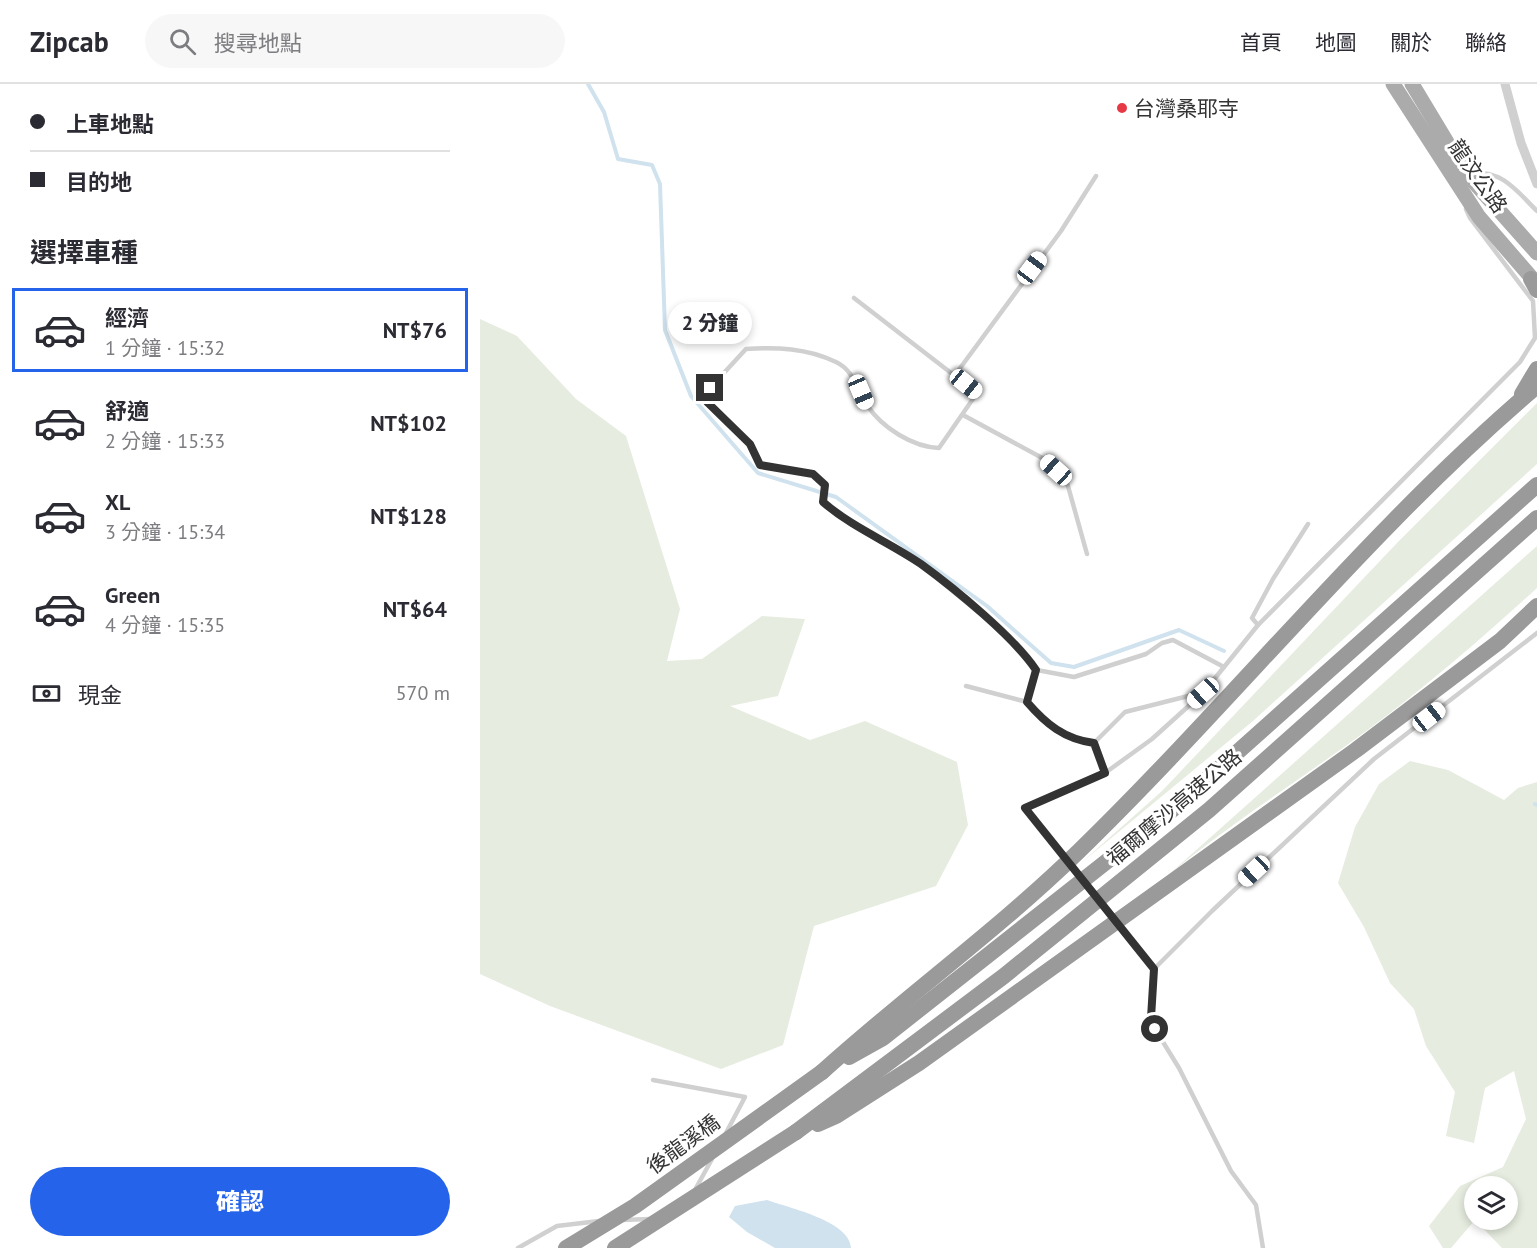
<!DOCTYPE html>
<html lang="zh-TW">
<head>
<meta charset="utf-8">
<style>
  body { margin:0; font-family:"PT Sans","Noto Sans TC",sans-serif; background:#f7f7f7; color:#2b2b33; height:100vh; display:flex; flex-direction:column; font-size:22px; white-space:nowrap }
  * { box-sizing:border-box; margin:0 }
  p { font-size:20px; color:#7c7c81 }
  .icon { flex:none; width:33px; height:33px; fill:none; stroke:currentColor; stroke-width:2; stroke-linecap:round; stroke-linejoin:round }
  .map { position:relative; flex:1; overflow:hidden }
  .side { display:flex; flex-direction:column; background:#fff; width:480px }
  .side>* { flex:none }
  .banner { display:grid; align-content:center; height:132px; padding:0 30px; background:#fff }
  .controls { position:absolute; left:984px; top:1092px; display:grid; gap:12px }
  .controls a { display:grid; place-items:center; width:54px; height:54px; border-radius:50%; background:#fff; box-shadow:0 3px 9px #0003; font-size:30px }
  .end { position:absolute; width:27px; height:27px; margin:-14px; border:8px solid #333; background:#fff; box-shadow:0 0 0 3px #fff }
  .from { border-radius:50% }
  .bubble { position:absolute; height:42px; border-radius:21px; background:#fff; box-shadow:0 3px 9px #0003; font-size:20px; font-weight:800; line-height:42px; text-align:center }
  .car { position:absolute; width:18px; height:36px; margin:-18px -9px; border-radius:8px; box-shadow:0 0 4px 2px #0007; background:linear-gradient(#fff 24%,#345 0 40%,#fff 0 76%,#345 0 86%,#fff 0) }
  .banner b { display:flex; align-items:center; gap:21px; height:57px; font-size:22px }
  .banner b+b { border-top:2px solid #e1e1e2 }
  .banner i { width:15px; height:15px; background:#2b2b33 }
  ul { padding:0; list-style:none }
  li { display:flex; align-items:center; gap:18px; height:84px; margin:0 12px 9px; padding:0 18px; border:3px solid transparent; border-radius:0px }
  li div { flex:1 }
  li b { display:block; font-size:22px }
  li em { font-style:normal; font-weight:800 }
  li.active { border-color:#2563eb }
  li>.icon { width:54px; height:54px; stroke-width:1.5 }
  h2 { padding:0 30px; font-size:27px; line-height:72px }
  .pay { display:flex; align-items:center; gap:15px; height:66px; padding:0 30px; font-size:22px }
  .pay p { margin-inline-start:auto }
  .action { display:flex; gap:12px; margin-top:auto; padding:12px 30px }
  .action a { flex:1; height:69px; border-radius:36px; background:#2563eb; color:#fff; font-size:24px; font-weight:800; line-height:69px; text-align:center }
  header { display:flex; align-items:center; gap:36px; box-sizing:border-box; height:84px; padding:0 30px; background:#fff; border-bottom:2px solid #e1e1e2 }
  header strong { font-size:28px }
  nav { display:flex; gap:33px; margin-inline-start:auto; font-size:21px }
  .search { width:420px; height:54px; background:#f7f7f7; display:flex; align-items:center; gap:15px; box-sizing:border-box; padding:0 21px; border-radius:33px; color:#7c7c81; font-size:22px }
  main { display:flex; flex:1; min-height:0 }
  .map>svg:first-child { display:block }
</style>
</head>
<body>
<header>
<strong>Zipcab</strong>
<div class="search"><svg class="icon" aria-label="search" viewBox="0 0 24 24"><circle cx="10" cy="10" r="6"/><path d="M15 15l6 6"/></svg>搜尋地點</div>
<nav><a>首頁</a><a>地圖</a><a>關於</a><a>聯絡</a></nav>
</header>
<main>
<section class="side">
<div class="banner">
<b><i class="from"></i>上車地點</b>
<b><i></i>目的地</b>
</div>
<h2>選擇車種</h2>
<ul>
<li class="active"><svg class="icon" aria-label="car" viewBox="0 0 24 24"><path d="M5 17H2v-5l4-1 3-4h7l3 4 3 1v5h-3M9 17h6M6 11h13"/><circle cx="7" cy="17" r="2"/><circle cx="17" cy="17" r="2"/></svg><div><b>經濟</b><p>1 分鐘 · 15:32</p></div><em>NT$76</em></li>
<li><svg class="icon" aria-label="car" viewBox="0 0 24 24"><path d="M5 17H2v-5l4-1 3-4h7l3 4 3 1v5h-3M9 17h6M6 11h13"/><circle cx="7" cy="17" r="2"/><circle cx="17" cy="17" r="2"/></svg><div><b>舒適</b><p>2 分鐘 · 15:33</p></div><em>NT$102</em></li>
<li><svg class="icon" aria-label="car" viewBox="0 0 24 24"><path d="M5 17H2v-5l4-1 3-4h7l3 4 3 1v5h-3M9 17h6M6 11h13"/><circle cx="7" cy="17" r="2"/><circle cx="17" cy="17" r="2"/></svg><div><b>XL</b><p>3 分鐘 · 15:34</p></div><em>NT$128</em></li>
<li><svg class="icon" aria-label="car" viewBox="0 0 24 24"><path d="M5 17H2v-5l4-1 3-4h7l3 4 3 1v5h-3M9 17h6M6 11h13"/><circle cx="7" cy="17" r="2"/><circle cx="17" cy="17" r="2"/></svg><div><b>Green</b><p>4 分鐘 · 15:35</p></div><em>NT$64</em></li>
</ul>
<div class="pay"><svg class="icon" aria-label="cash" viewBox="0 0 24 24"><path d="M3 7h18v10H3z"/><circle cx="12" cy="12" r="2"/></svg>現金<p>570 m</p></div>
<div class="action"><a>確認</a></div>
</section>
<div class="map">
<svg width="1057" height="1164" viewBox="0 0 1057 1164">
  <rect width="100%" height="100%" fill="#fff"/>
  <g fill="#e6ecdf" fill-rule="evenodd">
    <path d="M0 235 37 252 96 315 146 352 200 525 187 577 222 575 282 532 325 535 298 612 250 622 330 656 385 637 477 678 488 741 456 802 334 842 303 961 241 985 70 922 0 890Z"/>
    <path d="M1057 319V380L773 637 601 779 682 707 917 459Z"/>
    <path d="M1057 462V504C1003 553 948 601 889 645 821 695 751 739 686 793Z"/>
    <path d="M930 677 968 686 1024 716 1038 704 1057 698V1164H1022L995 1136 971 1164H963L949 1142 980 1102 1023 1083 1046 1035 1034 987 1005 1004 994 1059 966 1052 975 1008 946 962 934 925 910 899 884 843 858 799 875 743 899 700ZM994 1102H1028V1136H994Z"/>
  </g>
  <path fill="#cfe2ee" d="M287 1116C309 1124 370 1137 371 1164H295L267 1148 249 1133 255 1122Z"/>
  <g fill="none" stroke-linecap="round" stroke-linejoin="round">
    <g stroke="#cfe2ee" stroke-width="4">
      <path d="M108 0 124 28 138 75 172 81 180 100 185 246 211 312 278 389 356 413 507 522 571 579 594 583 699 546 744 567"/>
      <path d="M1055 720 1057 721"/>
    </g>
    <g stroke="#d0d0d0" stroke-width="4.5">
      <path d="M990 88C1023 87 1035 105 1057 127"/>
      <path d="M374 214 497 309 459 364C433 363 402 344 387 321 376 306 375 287 356 278 327 264 296 263 266 265L230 304 227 318 270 360 280 381 333 390 345 401 343 418 360 433 441 481 520 546 557 586 594 593 666 570 682 559 693 556 744 583"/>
      <path d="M475 291 581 147 616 92"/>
      <path d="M483 331 566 376 586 395 607 470"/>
      <path d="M778 541 772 534 793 495 828 440"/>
      <path d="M557 586 547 618C566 640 584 655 614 659L645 628 720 609"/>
      <path d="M486 602 547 618"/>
      <path d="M614 659 625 689"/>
      <path d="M545 724 625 689 672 655 723 609 778 541 1040 278 1055 254 1053 217 990 134 986 125"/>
      <path d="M173 996 265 1013 246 1049"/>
      <path d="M216 1104 232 1075"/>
      <path d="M142 1136 170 1135"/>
      <path d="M38 1164 77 1142 119 1137"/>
      <path d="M783 1164 776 1121 751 1087 699 984 675 945 671 934 674 885 732 827 894 675 1057 549"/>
    </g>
    <path stroke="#d0d0d0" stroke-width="9" d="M1025 0 1041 59 1057 100"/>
    <g stroke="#ababab" stroke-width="15">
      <path d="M913 0 999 133 1057 200"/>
      <path d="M932 0 985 88 1057 169"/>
    </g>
    <g stroke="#9a9a9a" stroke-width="16">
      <path d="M1051 195 1057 206"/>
      <path d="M1042 310 1057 285"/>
      <path d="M369 973 403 954 697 722 1057 401"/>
      <path d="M342 988C426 912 518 846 599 767 755 615 891 443 1057 302"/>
      <path d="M338 1040 356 1032 439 979 876 666 1020 557 1057 522"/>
      <path d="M316 1048 524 892 729 726 1057 434"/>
    </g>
    <path stroke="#d0d0d0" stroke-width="4.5" d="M545 724 674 885"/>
    <g stroke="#9a9a9a" stroke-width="16">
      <path d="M86 1164 155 1122 342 988"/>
      <path d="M135 1164 316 1048"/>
    </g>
  </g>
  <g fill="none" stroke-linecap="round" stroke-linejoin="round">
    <path stroke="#333" stroke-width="8" d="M230 304 227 318 270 360 280 381 333 390 345 401 343 418C373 444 409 458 441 480 474 504 534 553 556 586L547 618C566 640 584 655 614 659L625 689 545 724 674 885 671 934 675 945"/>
  </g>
  <circle fill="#e63946" stroke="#fff" stroke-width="2" cx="642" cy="24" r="6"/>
  <g text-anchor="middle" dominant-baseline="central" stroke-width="6" stroke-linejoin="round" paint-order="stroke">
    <g font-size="21" fill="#333" stroke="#fff" text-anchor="start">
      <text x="654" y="24">台灣桑耶寺</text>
    </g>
    <g font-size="21" fill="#333" stroke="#fff">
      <text transform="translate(998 92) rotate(55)">龍汶公路</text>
      <text transform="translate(694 723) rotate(-40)">福爾摩沙高速公路</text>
      <text transform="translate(203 1060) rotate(-36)">後龍溪橋</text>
    </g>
  </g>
</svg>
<div class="controls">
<a><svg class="icon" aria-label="layers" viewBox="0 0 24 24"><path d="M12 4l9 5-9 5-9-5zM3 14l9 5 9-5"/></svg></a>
</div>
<i class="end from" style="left:675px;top:945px"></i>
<i class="end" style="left:230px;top:304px"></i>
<div class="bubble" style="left:188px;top:218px;width:84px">2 分鐘</div>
<i class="car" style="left:552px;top:184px;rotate:37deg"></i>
<i class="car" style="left:486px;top:300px;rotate:129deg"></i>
<i class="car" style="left:381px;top:308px;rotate:157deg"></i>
<i class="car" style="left:576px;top:386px;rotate:312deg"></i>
<i class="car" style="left:723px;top:609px;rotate:228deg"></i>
<i class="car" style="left:949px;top:633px;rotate:52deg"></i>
<i class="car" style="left:774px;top:787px;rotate:227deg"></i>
</div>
</main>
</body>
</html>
